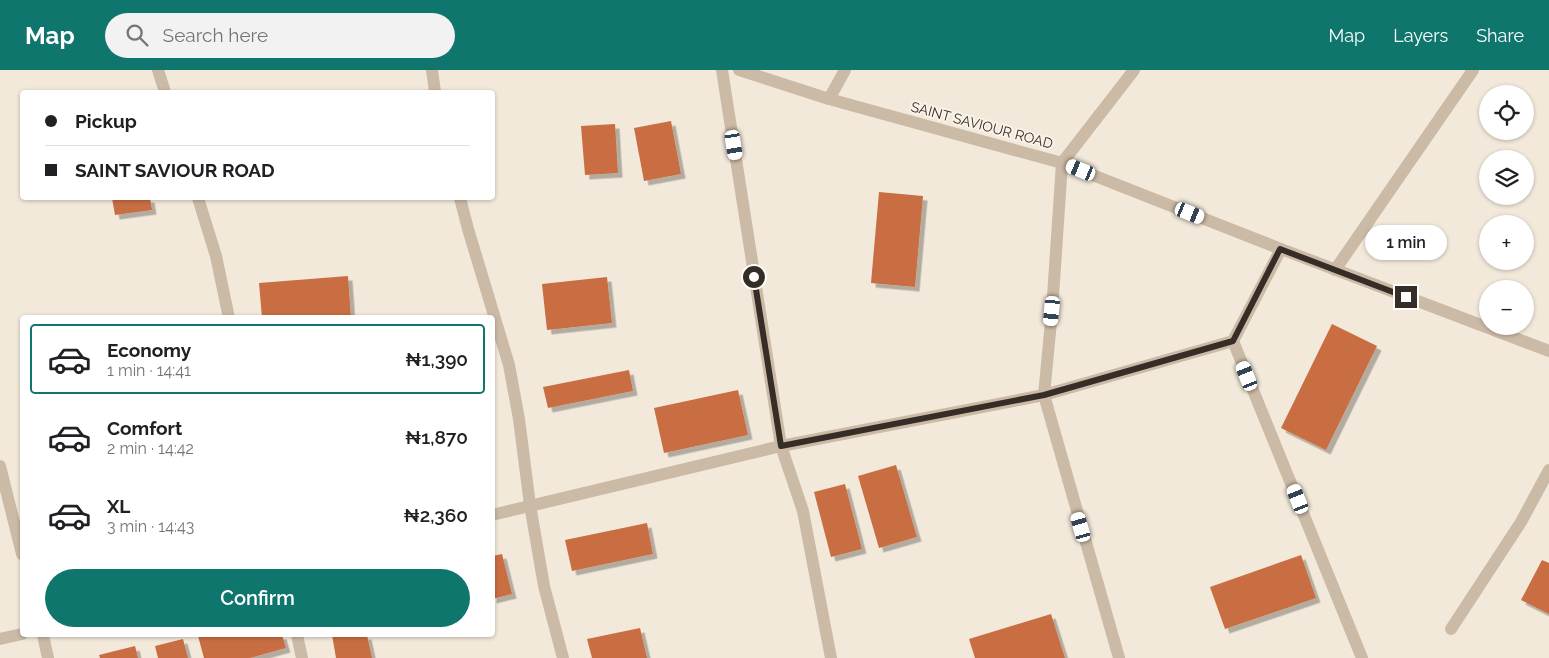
<!DOCTYPE html>
<html lang="en">
<head>
<meta charset="utf-8">
<style>
  body { margin:0; font-family:Raleway,sans-serif; background:#f2f2f2; color:#202124; height:100vh; display:flex; flex-direction:column; font-size:19px; white-space:nowrap }
  * { box-sizing:border-box; margin:0 }
  p { font-size:16px; color:#757577 }
  .icon { flex:none; width:28px; height:28px; fill:none; stroke:currentColor; stroke-width:2; stroke-linecap:round; stroke-linejoin:round }
  .map { position:relative; flex:1; overflow:hidden }
  .sheet { position:absolute; left:20px; top:245px; width:475px; height:322px; display:flex; flex-direction:column; background:#fff; border-radius:5px; box-shadow:0 1px 4px #0004 }
  .sheet>* { flex:none }
  .top-card { position:absolute; left:20px; top:20px; width:475px; height:110px; border-radius:5px; box-shadow:0 1px 4px #0004; display:grid; align-content:center; height:110px; padding:0 25px; background:#fff }
  .tools { position:absolute; left:1479px; top:15px; display:grid; gap:10px }
  .tools a { display:grid; place-items:center; width:55px; height:55px; border-radius:50%; background:#fff; box-shadow:0 1px 4px #0004; font-size:25px }
  .end { position:absolute; width:22px; height:22px; margin:-11px; border:6px solid #362d27; background:#fff; box-shadow:0 0 0 2px #fff }
  .from { border-radius:50% }
  .bubble { position:absolute; height:35px; border-radius:18px; background:#fff; box-shadow:0 1px 4px #0004; font-size:16px; font-weight:600; line-height:35px; text-align:center }
  .car { position:absolute; width:15px; height:30px; margin:-15px -8px; border-radius:6px; box-shadow:0 0 4px 1px #0007; background:linear-gradient(#fff 24%,#345 0 40%,#fff 0 76%,#345 0 86%,#fff 0) }
  .top-card b { display:flex; align-items:center; gap:18px; height:48px; font-size:19px }
  .top-card b+b { border-top:1px solid #e0e0e0 }
  .top-card i { width:12px; height:12px; background:#202124 }
  ul { padding:9px 0 0; list-style:none }
  li { display:flex; align-items:center; gap:15px; height:70px; margin:0 10px 8px; padding:0 15px; border:2px solid transparent; border-radius:5px }
  li div { flex:1 }
  li b { display:block; font-size:19px }
  li em { font-style:normal; font-weight:600 }
  li.current { border-color:#0f766e }
  li>.icon { width:45px; height:45px; stroke-width:1.5 }
  .action { display:flex; gap:10px; margin-top:auto; padding:10px 25px }
  .action a { flex:1; height:58px; border-radius:30px; background:#0f766e; color:#fff; font-size:20px; font-weight:600; line-height:58px; text-align:center }
  header { display:flex; align-items:center; gap:30px; box-sizing:border-box; height:70px; padding:0 25px; background:#0f766e; color:#fff }
  header strong { font-size:24px }
  nav { display:flex; gap:28px; margin-inline-start:auto; font-size:18px }
  .search { width:350px; height:45px; background:#f2f2f2; display:flex; align-items:center; gap:12px; box-sizing:border-box; padding:0 18px; border-radius:28px; color:#757577; font-size:19px }
  .map>svg:first-child { display:block }
</style>
</head>
<body>
<header>
<strong>Map</strong>
<div class="search"><svg class="icon" aria-label="search" viewBox="0 0 24 24"><circle cx="10" cy="10" r="6"/><path d="M15 15l6 6"/></svg>Search here</div>
<nav><a>Map</a><a>Layers</a><a>Share</a></nav>
</header>
<div class="map">
<svg width="1549" height="588" viewBox="0 0 1549 588">
  <defs>
    <filter id="shadow"><feDropShadow dx="4.5" dy="4.5" stdDeviation="0" flood-color="#0004"/></filter>
  </defs>
  <rect width="100%" height="100%" fill="#f2e9da"/>
  <g fill="#c96e42" filter="url(#shadow)">
    <path d="M671 51 681 104 644 111 634 58Z"/>
    <path d="M615 54 618 103 585 105 581 56Z"/>
    <path d="M879 122 923 126 915 217 871 213Z"/>
    <path d="M112 128H150L152 140 115 145Z"/>
    <path d="M348 206 351 248H262L259 213Z"/>
    <path d="M607 207 612 253 547 260 542 214Z"/>
    <path d="M1332 254 1377 276 1326 380 1281 358Z"/>
    <path d="M629 300 633 321 548 338 543 317Z"/>
    <path d="M738 320 748 365 664 383 654 338Z"/>
    <path d="M896 395 917 467 879 478 858 406Z"/>
    <path d="M845 414 862 479 831 487 814 422Z"/>
    <path d="M647 453 653 484 572 501 565 470Z"/>
    <path d="M502 484 512 524 492 529V486Z"/>
    <path d="M1301 485 1316 528 1225 559 1210 517Z"/>
    <path d="M1542 490 1549 493V544L1521 530Z"/>
    <path d="M1051 544 1065 588H975L969 569Z"/>
    <path d="M640 558 647 588H592L587 569Z"/>
    <path d="M202 565H282L286 578 250 588H204L198 566Z"/>
    <path d="M332 565H367L372 588H336Z"/>
    <path d="M183 569 188 588H158L155 576Z"/>
    <path d="M135 576 138 588H100L99 585Z"/>
  </g>
  <g fill="none" stroke-linecap="round" stroke-linejoin="round">
    <g stroke="#cbbaa6" stroke-width="12">
      <path d="M158 0 165 22"/>
      <path d="M432 0 435 22"/>
      <path d="M722 0 781 376 803 441 831 588"/>
      <path d="M829 29 845 0"/>
      <path d="M198 128 216 186 229 248"/>
      <path d="M460 128 468 159 509 295 519 349 530 435 544 516 563 588"/>
      <path d="M1335 200 1473 0"/>
      <path d="M1233 271 1362 588"/>
      <path d="M0 396 22 484"/>
      <path d="M492 445 781 376 1044 325 1233 271 1281 179"/>
      <path d="M1451 559 1521 452 1549 400"/>
      <path d="M43 565 48 588"/>
      <path d="M297 565 302 588"/>
      <path d="M0 569 22 564"/>
      <path d="M1119 588 1044 325 1052 241 1062 93 1134 0"/>
    </g>
    <path stroke="#cbbaa6" stroke-width="12" d="M739 0 829 29 1062 93 1281 179 1549 281"/>
  </g>
  <g fill="none" stroke-linecap="round" stroke-linejoin="round">
    <path stroke="#362d27" stroke-width="6" d="M754 207 781 376 1044 325 1233 271 1280 179 1406 227"/>
  </g>
  <g text-anchor="middle" dominant-baseline="central" stroke-width="4" stroke-linejoin="round" paint-order="stroke">
    <g font-size="14" fill="#362d27" stroke="#faf3e7">
      <text transform="translate(982 55) rotate(15)">SAINT SAVIOUR ROAD</text>
    </g>
  </g>
</svg>
<div class="tools">
<a><svg class="icon" aria-label="locate" viewBox="0 0 24 24"><circle cx="12" cy="12" r="6"/><path d="M12 2v4M12 18v4M2 12h4M18 12h4"/></svg></a>
<a><svg class="icon" aria-label="layers" viewBox="0 0 24 24"><path d="M12 4l9 5-9 5-9-5zM3 14l9 5 9-5"/></svg></a>
<a>+</a>
<a>−</a>
</div>
<i class="end from" style="left:754px;top:207px"></i>
<i class="end" style="left:1406px;top:227px"></i>
<div class="bubble" style="left:1365px;top:155px;width:82px">1 min</div>
<i class="car" style="left:734px;top:75px;rotate:171deg"></i>
<i class="car" style="left:1081px;top:100px;rotate:292deg"></i>
<i class="car" style="left:1190px;top:143px;rotate:112deg"></i>
<i class="car" style="left:1052px;top:241px;rotate:186deg"></i>
<i class="car" style="left:1247px;top:306px;rotate:338deg"></i>
<i class="car" style="left:1298px;top:429px;rotate:338deg"></i>
<i class="car" style="left:1081px;top:457px;rotate:344deg"></i>
<div class="top-card">
<b><i class="from"></i>Pickup</b>
<b><i></i>SAINT SAVIOUR ROAD</b>
</div>
<section class="sheet">
<ul>
<li class="current"><svg class="icon" aria-label="car" viewBox="0 0 24 24"><path d="M5 17H2v-5l4-1 3-4h7l3 4 3 1v5h-3M9 17h6M6 11h13"/><circle cx="7" cy="17" r="2"/><circle cx="17" cy="17" r="2"/></svg><div><b>Economy</b><p>1 min · 14:41</p></div><em>₦1,390</em></li>
<li><svg class="icon" aria-label="car" viewBox="0 0 24 24"><path d="M5 17H2v-5l4-1 3-4h7l3 4 3 1v5h-3M9 17h6M6 11h13"/><circle cx="7" cy="17" r="2"/><circle cx="17" cy="17" r="2"/></svg><div><b>Comfort</b><p>2 min · 14:42</p></div><em>₦1,870</em></li>
<li><svg class="icon" aria-label="car" viewBox="0 0 24 24"><path d="M5 17H2v-5l4-1 3-4h7l3 4 3 1v5h-3M9 17h6M6 11h13"/><circle cx="7" cy="17" r="2"/><circle cx="17" cy="17" r="2"/></svg><div><b>XL</b><p>3 min · 14:43</p></div><em>₦2,360</em></li>
</ul>
<div class="action"><a>Confirm</a></div>
</section>
</div>
</body>
</html>
